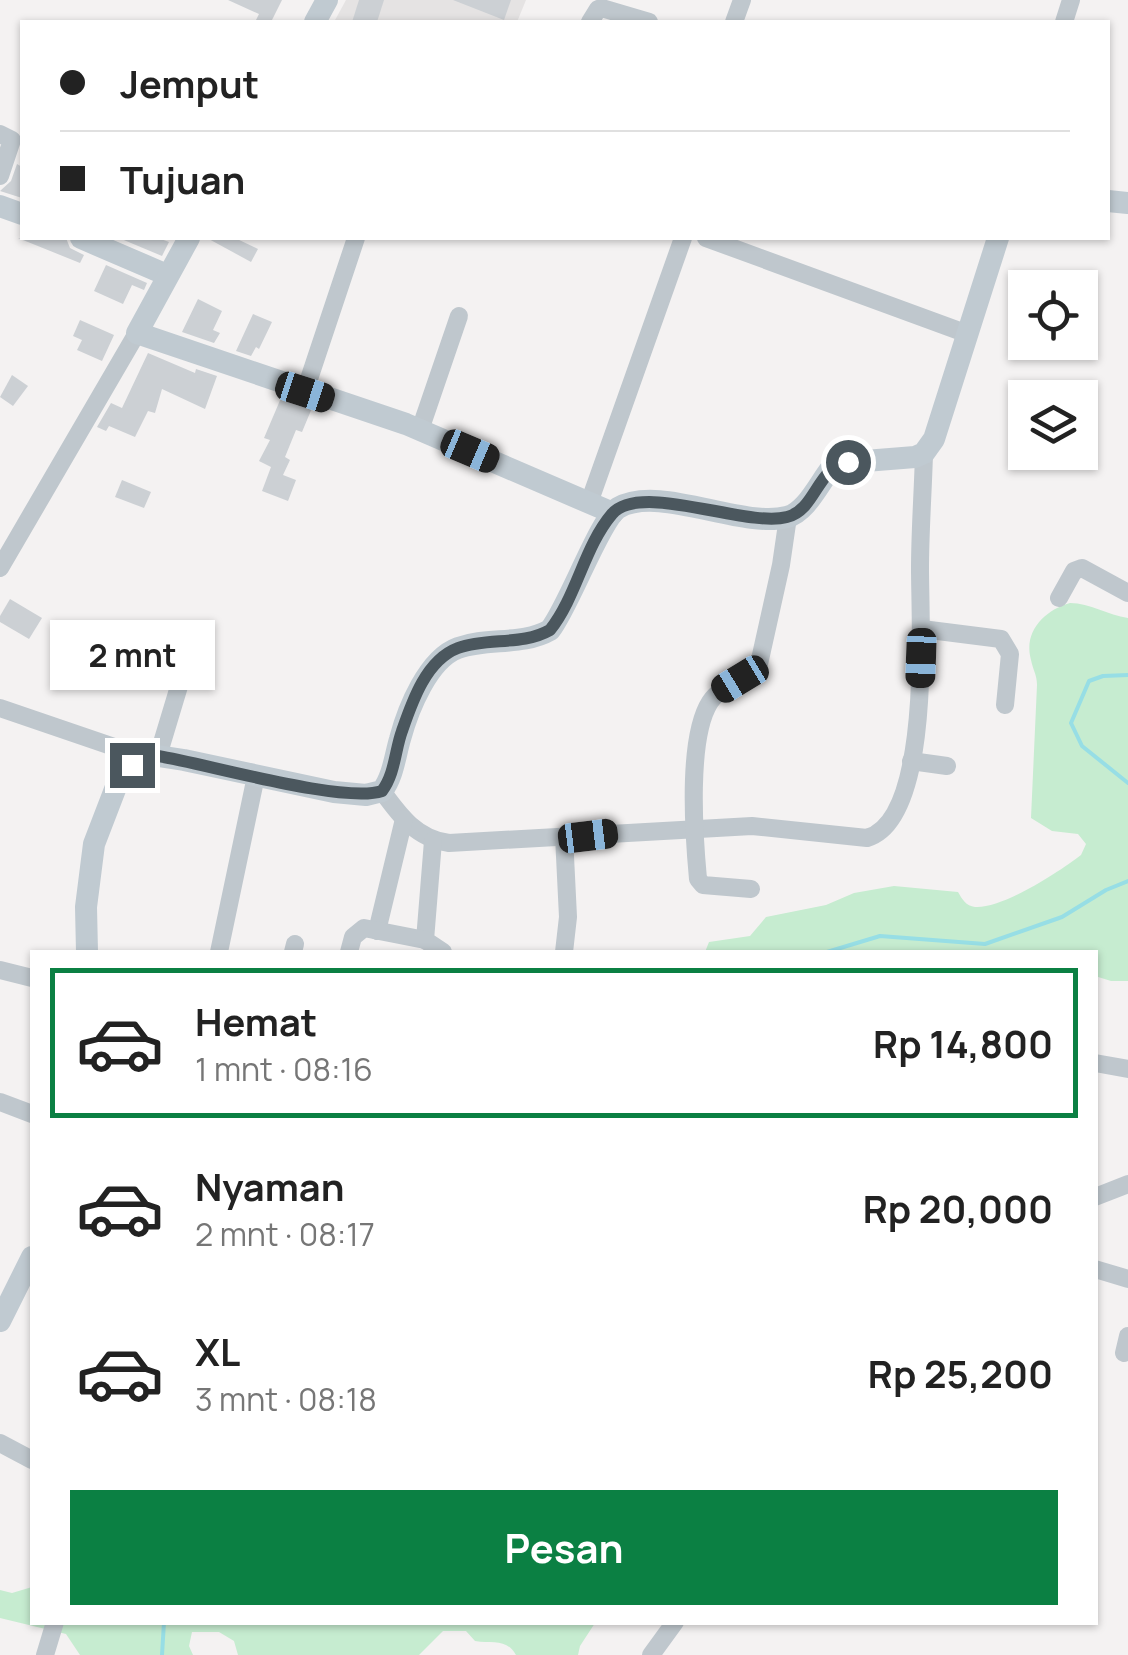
<!DOCTYPE html>
<html lang="id">
<head>
<meta charset="utf-8">
<style>
  body { margin:0; font-family:Manrope,sans-serif; background:#f2f2f2; color:#222; height:100vh; display:flex; flex-direction:column; font-size:38px; white-space:nowrap }
  * { box-sizing:border-box; margin:0 }
  p { font-size:32px; color:#767676 }
  .icon { flex:none; width:55px; height:55px; fill:none; stroke:currentColor; stroke-width:2; stroke-linecap:round; stroke-linejoin:round }
  .map { position:relative; flex:1; overflow:hidden }
  .sheet { position:absolute; left:30px; top:950px; width:1068px; height:675px; display:flex; flex-direction:column; background:#fff; border-radius:0px; box-shadow:0 2px 8px #0004 }
  .sheet>* { flex:none }
  .hud { position:absolute; left:20px; top:20px; width:1090px; height:220px; border-radius:0px; box-shadow:0 2px 8px #0004; display:grid; align-content:center; height:220px; padding:0 40px; background:#fff }
  .fabs { position:absolute; left:1008px; top:270px; display:grid; gap:20px }
  .fabs a { display:grid; place-items:center; width:90px; height:90px; border-radius:0px; background:#fff; box-shadow:0 2px 8px #0004; font-size:50px }
  .end { position:absolute; width:45px; height:45px; margin:-22px; border:12px solid #4b575e; background:#fff; box-shadow:0 0 0 5px #fff }
  .from { border-radius:50% }
  .bubble { position:absolute; height:70px; border-radius:0px; background:#fff; box-shadow:0 2px 8px #0004; font-size:32px; font-weight:700; line-height:70px; text-align:center }
  .car { position:absolute; width:30px; height:60px; margin:-30px -15px; border-radius:12px; box-shadow:0 0 8px 2px #0007; background:linear-gradient(#222 24%,#8ab4d8 0 40%,#222 0 76%,#8ab4d8 0 86%,#222 0) }
  .hud b { display:flex; align-items:center; gap:35px; height:95px; font-size:38px }
  .hud b+b { border-top:2px solid #e0e0e0 }
  .hud i { width:25px; height:25px; background:#222 }
  ul { padding:18px 0 0; list-style:none }
  li { display:flex; align-items:center; gap:30px; height:150px; margin:0 20px 15px; padding:0 20px; border:5px solid transparent; border-radius:0px }
  li div { flex:1 }
  li b { display:block; font-size:38px }
  li em { font-style:normal; font-weight:700 }
  li.on { border-color:#0b8043 }
  li>.icon { width:90px; height:90px; stroke-width:1.5 }
  .button { display:flex; gap:20px; margin-top:auto; padding:20px 40px }
  .button a { flex:1; height:115px; border-radius:0px; background:#0b8043; color:#fff; font-size:40px; font-weight:700; line-height:115px; text-align:center }
  .map>svg:first-child { display:block }
</style>
</head>
<body>
<div class="map">
<svg width="1128" height="1655" viewBox="0 0 1128 1655">
  <rect width="100%" height="100%" fill="#f4f2f2"/>
  <path fill="#e5e3e3" d="M346 0H526L517 22H334Z"/>
  <g fill="#c6ecd0">
    <path d="M1070 603C1090 603 1108 615 1128 618V981H1111L1095 976V952H705L709 942 750 936 766 917 826 905 854 893 894 886 958 892C962 899 966 906 975 907 1002 909 1059 872 1081 855L1086 844 1078 834 1052 831 1031 818 1037 685C1037 675 1033 670 1031 660 1023 631 1045 610 1070 603Z"/>
    <path d="M32 1587V1622L595 1623 580 1646 578 1655H516C506 1638 493 1644 475 1641L466 1631H443L419 1655H238L234 1641 219 1632H192L189 1646 193 1655H80L66 1634 0 1618V1590L12 1593Z"/>
  </g>
  <g fill="none" stroke-linecap="round" stroke-linejoin="round">
    <g stroke="#97dee5" stroke-width="4">
      <path d="M1128 675 1103 676 1089 681 1071 723 1082 746 1128 783"/>
      <path d="M827 952 880 936 985 944 1062 917 1106 890 1128 881"/>
      <path d="M162 1655 164 1622"/>
    </g>
  </g>
  <g fill="#ccd0d4">
    <path d="M228 0H282L271 22H255L259 14Z"/>
    <path d="M359 0H384L377 22H352Z"/>
    <path d="M453 0H511L504 20Z"/>
    <path d="M17 164 22 167V198L0 191 11 181Z"/>
    <path d="M18 238H66L70 248 84 255 80 263Z"/>
    <path d="M119 238H158L169 242 162 256Z"/>
    <path d="M207 238H235L258 249 251 262Z"/>
    <path d="M106 265 147 283 144 290 132 285 123 304 94 291Z"/>
    <path d="M198 299 222 311 213 330 220 333 214 343 182 332Z"/>
    <path d="M253 314 272 322 259 349 256 347 251 356 236 351Z"/>
    <path d="M80 320 114 335 102 361 77 350 82 340 73 336Z"/>
    <path d="M148 353 195 373 196 369 217 376 205 409 162 389 155 413 148 411 135 437 109 426 106 431 97 427 111 403 122 408Z"/>
    <path d="M12 375 28 386 13 406 0 397Z"/>
    <path d="M281 398 312 408 302 432 296 430 285 457 290 460 283 475 296 480 288 501 262 491 271 467 259 461 270 440 264 438Z"/>
    <path d="M122 480 151 492 144 508 115 497Z"/>
    <path d="M10 599 42 618 29 639 0 622V616Z"/>
  </g>
  <g fill="none" stroke-linecap="round" stroke-linejoin="round">
    <g stroke="#bfc7cd" stroke-width="18">
      <path d="M590 22 598 9 602 8 649 22"/>
      <path d="M734 22 742 0"/>
      <path d="M1064 22 1071 0"/>
      <path d="M0 134 12 140 0 176"/>
      <path d="M706 238 965 333"/>
      <path d="M305 391 356 238"/>
      <path d="M420 430 459 316"/>
      <path d="M589 503 683 238"/>
      <path d="M0 568 137 333"/>
      <path d="M1059 598 1074 571 1082 568 1128 593"/>
      <path d="M922 629 1001 639 1010 654 1005 705"/>
      <path d="M0 708 120 749 141 759"/>
      <path d="M158 756 180 683"/>
      <path d="M911 761 947 766"/>
      <path d="M382 791C400 816 417 839 449 843L752 826 867 838C932 819 920 624 920 569 920 530 923 492 924 453"/>
      <path d="M433 841 425 940 443 952"/>
      <path d="M751 889 703 885 698 879C694 836 687 738 710 702 721 686 744 676 759 664L781 565 788 517"/>
      <path d="M377 931 404 819"/>
      <path d="M219 952 256 776"/>
      <path d="M293 952 295 944"/>
      <path d="M349 952 353 937 364 928 425 940"/>
      <path d="M564 952 568 917 564 836"/>
      <path d="M0 970 32 978"/>
      <path d="M1095 1063 1128 1069"/>
      <path d="M0 1102 32 1114"/>
      <path d="M1095 1197 1128 1184"/>
      <path d="M1095 1269 1128 1279"/>
      <path d="M1124 1353 1128 1336"/>
      <path d="M0 1443 32 1460"/>
      <path d="M45 1655 55 1622"/>
      <path d="M651 1655 675 1622"/>
    </g>
    <g stroke="#c0cad1" stroke-width="22">
      <path d="M315 22 327 0"/>
      <path d="M1108 201 1128 203"/>
      <path d="M0 206 22 214"/>
      <path d="M81 238 167 275"/>
      <path d="M189 238 137 333 406 424 613 513"/>
      <path d="M87 952 86 907 94 844 119 779 141 759 158 756 184 760 334 792 366 795 382 791C393 777 395 756 400 739 408 709 428 659 458 648 488 637 522 646 550 630 569 606 600 519 618 508 659 484 741 529 787 517 807 512 820 481 833 466L840 463 915 457 924 453 934 439 998 238"/>
      <path d="M0 1321 32 1257"/>
    </g>
  </g>
  <g fill="none" stroke-linecap="round" stroke-linejoin="round">
    <path stroke="#4b575e" stroke-width="12" d="M132 765 142 759 158 756C207 764 344 804 382 791 395 774 395 750 402 731 412 702 426 660 458 648 488 637 522 646 550 630 577 596 584 547 612 514 641 481 746 528 787 517 816 510 817 467 848 462"/>
  </g>
</svg>
<div class="fabs">
<a><svg class="icon" aria-label="locate" viewBox="0 0 24 24"><circle cx="12" cy="12" r="6"/><path d="M12 2v4M12 18v4M2 12h4M18 12h4"/></svg></a>
<a><svg class="icon" aria-label="layers" viewBox="0 0 24 24"><path d="M12 4l9 5-9 5-9-5zM3 14l9 5 9-5"/></svg></a>
</div>
<i class="end from" style="left:848px;top:462px"></i>
<i class="end" style="left:132px;top:765px"></i>
<div class="bubble" style="left:50px;top:620px;width:165px">2 mnt</div>
<i class="car" style="left:305px;top:392px;rotate:108deg"></i>
<i class="car" style="left:470px;top:451px;rotate:113deg"></i>
<i class="car" style="left:921px;top:658px;rotate:182deg"></i>
<i class="car" style="left:740px;top:679px;rotate:239deg"></i>
<i class="car" style="left:588px;top:836px;rotate:83deg"></i>
<div class="hud">
<b><i class="from"></i>Jemput</b>
<b><i></i>Tujuan</b>
</div>
<section class="sheet">
<ul>
<li class="on"><svg class="icon" aria-label="car" viewBox="0 0 24 24"><path d="M5 17H2v-5l4-1 3-4h7l3 4 3 1v5h-3M9 17h6M6 11h13"/><circle cx="7" cy="17" r="2"/><circle cx="17" cy="17" r="2"/></svg><div><b>Hemat</b><p>1 mnt · 08:16</p></div><em>Rp 14,800</em></li>
<li><svg class="icon" aria-label="car" viewBox="0 0 24 24"><path d="M5 17H2v-5l4-1 3-4h7l3 4 3 1v5h-3M9 17h6M6 11h13"/><circle cx="7" cy="17" r="2"/><circle cx="17" cy="17" r="2"/></svg><div><b>Nyaman</b><p>2 mnt · 08:17</p></div><em>Rp 20,000</em></li>
<li><svg class="icon" aria-label="car" viewBox="0 0 24 24"><path d="M5 17H2v-5l4-1 3-4h7l3 4 3 1v5h-3M9 17h6M6 11h13"/><circle cx="7" cy="17" r="2"/><circle cx="17" cy="17" r="2"/></svg><div><b>XL</b><p>3 mnt · 08:18</p></div><em>Rp 25,200</em></li>
</ul>
<div class="button"><a>Pesan</a></div>
</section>
</div>
</body>
</html>
